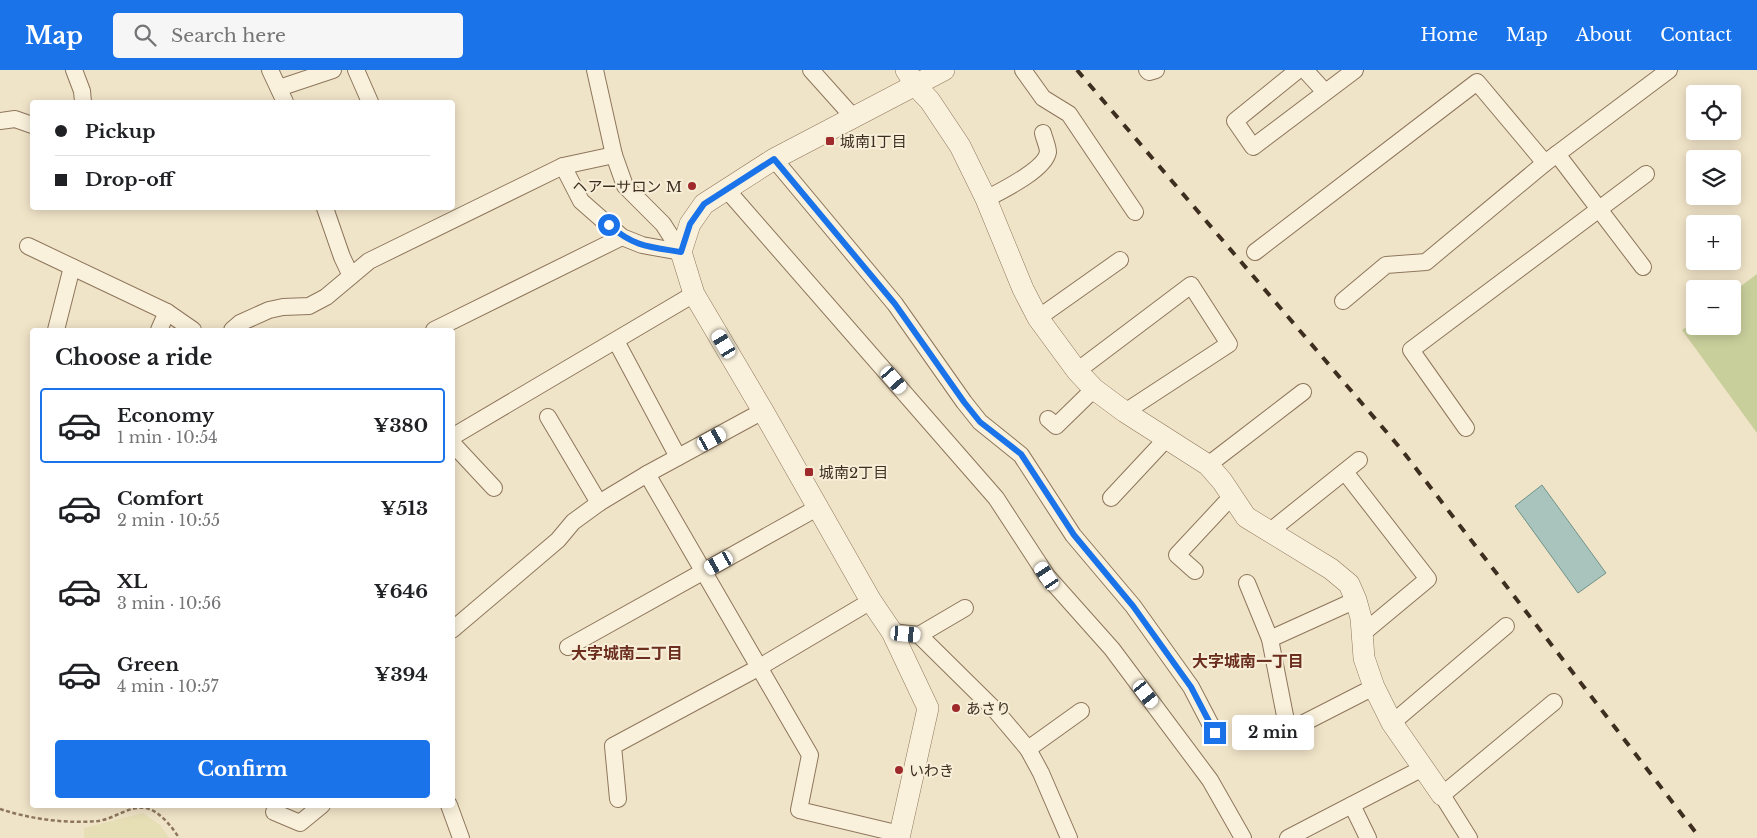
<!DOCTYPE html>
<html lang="en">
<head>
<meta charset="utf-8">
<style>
  body { margin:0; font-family:"Libre Baskerville","Noto Sans JP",serif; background:#f6f6f6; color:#202124; height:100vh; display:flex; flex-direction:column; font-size:19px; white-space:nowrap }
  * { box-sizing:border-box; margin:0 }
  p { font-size:16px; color:#757577 }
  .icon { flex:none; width:28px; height:28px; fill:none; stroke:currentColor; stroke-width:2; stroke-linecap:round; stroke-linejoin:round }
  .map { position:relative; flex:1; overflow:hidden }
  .drawer { position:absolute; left:30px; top:258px; width:425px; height:480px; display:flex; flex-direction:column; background:#fff; border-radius:5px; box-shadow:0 2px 12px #0003 }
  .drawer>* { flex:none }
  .banner { position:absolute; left:30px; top:30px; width:425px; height:110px; border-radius:5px; box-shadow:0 2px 12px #0003; display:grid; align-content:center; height:110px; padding:0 25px; background:#fff }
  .controls { position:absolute; left:1686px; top:15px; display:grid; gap:10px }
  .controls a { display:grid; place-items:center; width:55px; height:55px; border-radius:5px; background:#fff; box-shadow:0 2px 12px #0003; font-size:25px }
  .end { position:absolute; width:22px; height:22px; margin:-11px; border:6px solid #1a73e8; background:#fff; box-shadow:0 0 0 2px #fff }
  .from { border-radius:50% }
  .bubble { position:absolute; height:35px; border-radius:5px; background:#fff; box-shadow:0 2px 12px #0003; font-size:16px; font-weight:800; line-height:35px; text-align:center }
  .car { position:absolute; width:15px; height:30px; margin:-15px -8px; border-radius:6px; box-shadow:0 0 4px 1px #0007; background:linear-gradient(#fff 24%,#345 0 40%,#fff 0 76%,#345 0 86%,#fff 0) }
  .banner b { display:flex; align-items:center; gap:18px; height:48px; font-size:19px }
  .banner b+b { border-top:1px solid #e0e0e0 }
  .banner i { width:12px; height:12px; background:#202124 }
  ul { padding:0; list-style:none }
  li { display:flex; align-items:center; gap:15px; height:75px; margin:0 10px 8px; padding:0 15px; border:2px solid transparent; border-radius:5px }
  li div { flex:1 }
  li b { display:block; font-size:19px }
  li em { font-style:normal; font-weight:800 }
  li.current { border-color:#1a73e8 }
  li>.icon { width:45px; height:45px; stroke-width:1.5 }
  h2 { padding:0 25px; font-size:22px; line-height:60px }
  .cta { display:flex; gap:10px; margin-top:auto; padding:10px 25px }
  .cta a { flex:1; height:58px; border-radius:5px; background:#1a73e8; color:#fff; font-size:20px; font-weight:800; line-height:58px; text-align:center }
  header { display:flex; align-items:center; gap:30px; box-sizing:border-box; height:70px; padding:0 25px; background:#1a73e8; color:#fff }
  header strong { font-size:24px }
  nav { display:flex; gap:28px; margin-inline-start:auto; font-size:18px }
  .search { width:350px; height:45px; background:#f6f6f6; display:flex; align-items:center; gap:12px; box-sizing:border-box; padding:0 18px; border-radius:5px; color:#757577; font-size:19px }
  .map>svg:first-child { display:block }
</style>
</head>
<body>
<header>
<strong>Map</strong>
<div class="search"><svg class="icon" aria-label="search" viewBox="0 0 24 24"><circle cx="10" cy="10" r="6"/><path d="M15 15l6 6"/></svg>Search here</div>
<nav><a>Home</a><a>Map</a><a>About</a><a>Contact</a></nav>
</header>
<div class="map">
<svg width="1757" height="768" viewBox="0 0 1757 768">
  <rect width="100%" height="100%" fill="#f0e4c8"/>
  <path fill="#e6deb5" d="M143 743 160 755 169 768H84V758Z"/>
  <path fill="#c9cf9b" d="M1757 204V363L1682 260 1695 251V256H1732L1733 222Z"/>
  <path fill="#a9c4bc" stroke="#6f938a" d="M1542 415 1606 503 1578 523 1515 436Z"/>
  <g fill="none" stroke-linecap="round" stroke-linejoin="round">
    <g stroke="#8d765c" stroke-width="18">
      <g id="minor">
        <path d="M74 0 82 21 83 32"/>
        <path d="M270 0 285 32"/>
        <path d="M356 0 370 32"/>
        <path d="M595 0 614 85"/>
        <path d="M811 0 854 48"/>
        <path d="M1023 0 1043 28 1069 44 1135 142"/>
        <path d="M1147 0 1149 2 1156 0"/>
        <path d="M1298 0 1235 51 1253 77 1355 0"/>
        <path d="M1305 0 1325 22"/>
        <path d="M279 18 333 0"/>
        <path d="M0 51 15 49 32 55"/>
        <path d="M1557 84 1643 197"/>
        <path d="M774 89 895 234 964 332 980 352 1021 385 1073 465 1133 536 1191 617 1215 663"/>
        <path d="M563 96 614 85 625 116 663 154 681 182"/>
        <path d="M727 120 996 428 1047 506 1112 579 1210 710 1243 768"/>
        <path d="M986 129C1001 121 1045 100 1048 82 1048 77 1044 68 1043 63"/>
        <path d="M325 138 342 187 351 206"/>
        <path d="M28 176 167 242 193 260"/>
        <path d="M1255 182 1477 12 1545 93 1669 0"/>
        <path d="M1343 231 1386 195 1426 192 1545 93"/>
        <path d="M1038 248 1120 190"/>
        <path d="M56 260 72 197"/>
        <path d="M159 260 167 242"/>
        <path d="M232 260 240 253 269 240 283 237 309 236 326 227 369 191 563 96 581 131 622 167 642 175 681 182"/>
        <path d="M434 260 622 167"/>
        <path d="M616 271 678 387"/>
        <path d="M1077 301 1191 215 1229 274 1125 342"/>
        <path d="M763 341 647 404 810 685 799 740 900 764"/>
        <path d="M548 347 599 433"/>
        <path d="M1048 349 1056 356 1094 319"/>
        <path d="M1466 358 1411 280 1646 104"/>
        <path d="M452 367 694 224"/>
        <path d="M452 373 494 418"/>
        <path d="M1208 395 1303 322"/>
        <path d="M1345 402 1428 509 1363 563"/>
        <path d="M1111 428 1167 368"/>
        <path d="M1269 462 1359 390"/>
        <path d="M1195 501 1177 485 1232 426"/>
        <path d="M1247 513 1270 569 1288 661 1374 617"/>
        <path d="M452 560 558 470 573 452 599 433 647 404"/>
        <path d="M892 562 919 565 996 641 1028 679 1041 703 1069 768"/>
        <path d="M919 565 965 538"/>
        <path d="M1270 569 1356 530"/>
        <path d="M568 577 817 438"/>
        <path d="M1392 653 1506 556"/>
        <path d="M1028 679 1081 641"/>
        <path d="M618 729 613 676 758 598 871 531"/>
        <path d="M449 735 461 768"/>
        <path d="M1352 735 1368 768"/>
        <path d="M274 742 300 753 322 735"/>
        <path d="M1288 768 1423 698"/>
        <path d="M1469 768 1442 725 1554 632"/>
      </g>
    </g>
    <g stroke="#8d765c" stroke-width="22">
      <g id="tertiary">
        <path d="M906 0 916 16 930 31 960 76 986 129 1023 219 1038 248 1077 301 1094 319 1125 342 1208 395 1222 411 1246 447 1331 499 1349 514 1356 530 1361 548 1364 588 1374 617 1392 653 1442 725"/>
        <path d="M899 768 928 638 892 562 871 531 763 341 694 224 681 182 690 154 704 134 774 89 944 0"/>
      </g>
    </g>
    <path stroke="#8d765c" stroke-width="2.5" stroke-dasharray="4 2.5" stroke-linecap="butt" d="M0 739C30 749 67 754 98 751 115 749 132 733 149 739 161 743 173 758 179 768"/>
    <use href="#minor" stroke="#faf1dc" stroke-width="16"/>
    <use href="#tertiary" stroke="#faf1dc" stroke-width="21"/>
    <path stroke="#3d2e20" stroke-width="4" stroke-dasharray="9 9" stroke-linecap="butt" d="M1077 0 1401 379 1700 768"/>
  </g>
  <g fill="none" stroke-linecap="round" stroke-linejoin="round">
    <path stroke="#1a73e8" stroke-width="6" d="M609 155C634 177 650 177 681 182L690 154 704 134 774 89 895 234 964 332 980 352 1021 384 1074 465 1133 536 1191 617 1215 663"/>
  </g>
  <g fill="#9e2a2b" stroke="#f7eed8" stroke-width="2">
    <rect x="825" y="66" width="10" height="10" rx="2.5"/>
    <circle cx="692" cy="116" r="5"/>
    <rect x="804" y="397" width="10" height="10" rx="2.5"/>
    <circle cx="956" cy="638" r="5"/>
    <circle cx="899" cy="700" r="5"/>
  </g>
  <g text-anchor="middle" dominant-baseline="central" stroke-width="4" stroke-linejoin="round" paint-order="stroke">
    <g font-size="15" fill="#3d2e20" stroke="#f7eed8" text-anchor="start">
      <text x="840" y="71">城南1丁目</text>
      <text x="682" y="116" text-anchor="end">ヘアーサロン M</text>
      <text x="819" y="402">城南2丁目</text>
      <text x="966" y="638">あさり</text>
      <text x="909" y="700">いわき</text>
    </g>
    <g font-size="16" font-weight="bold" fill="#6b2e1e" stroke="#f7eed8">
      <text x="627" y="583">大字城南二丁目</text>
      <text x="1248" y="591">大字城南一丁目</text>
    </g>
  </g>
</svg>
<div class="controls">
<a><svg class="icon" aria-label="locate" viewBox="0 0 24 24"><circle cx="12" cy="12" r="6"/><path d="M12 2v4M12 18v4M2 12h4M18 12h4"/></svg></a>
<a><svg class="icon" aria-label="layers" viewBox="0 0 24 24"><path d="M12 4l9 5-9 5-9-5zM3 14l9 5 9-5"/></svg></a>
<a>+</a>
<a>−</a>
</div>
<i class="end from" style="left:609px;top:155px"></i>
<i class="end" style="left:1215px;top:663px"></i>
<div class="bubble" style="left:1232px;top:645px;width:82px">2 min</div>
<i class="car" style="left:724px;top:274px;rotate:329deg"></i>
<i class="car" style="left:894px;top:310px;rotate:139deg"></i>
<i class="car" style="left:712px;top:369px;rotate:61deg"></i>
<i class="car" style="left:719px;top:493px;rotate:241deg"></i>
<i class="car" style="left:1047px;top:506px;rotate:326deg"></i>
<i class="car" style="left:906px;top:564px;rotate:95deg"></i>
<i class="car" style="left:1146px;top:624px;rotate:143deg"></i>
<div class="banner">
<b><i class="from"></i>Pickup</b>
<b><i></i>Drop-off</b>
</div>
<section class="drawer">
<h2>Choose a ride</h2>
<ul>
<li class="current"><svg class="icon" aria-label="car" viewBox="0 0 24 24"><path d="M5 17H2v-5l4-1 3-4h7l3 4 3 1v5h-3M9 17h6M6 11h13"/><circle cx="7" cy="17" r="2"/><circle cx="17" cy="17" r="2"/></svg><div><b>Economy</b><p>1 min · 10:54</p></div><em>¥380</em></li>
<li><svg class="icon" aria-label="car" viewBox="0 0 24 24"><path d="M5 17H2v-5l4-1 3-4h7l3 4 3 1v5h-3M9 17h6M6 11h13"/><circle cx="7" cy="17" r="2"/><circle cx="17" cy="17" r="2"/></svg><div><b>Comfort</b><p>2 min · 10:55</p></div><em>¥513</em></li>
<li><svg class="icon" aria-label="car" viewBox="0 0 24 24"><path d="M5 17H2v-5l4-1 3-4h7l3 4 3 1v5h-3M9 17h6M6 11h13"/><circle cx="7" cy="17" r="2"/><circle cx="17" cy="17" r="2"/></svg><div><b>XL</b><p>3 min · 10:56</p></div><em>¥646</em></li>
<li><svg class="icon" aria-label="car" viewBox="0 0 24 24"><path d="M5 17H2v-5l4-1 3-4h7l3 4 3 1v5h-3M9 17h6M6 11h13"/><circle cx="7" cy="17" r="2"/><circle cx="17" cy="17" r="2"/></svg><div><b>Green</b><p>4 min · 10:57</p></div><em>¥394</em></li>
</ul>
<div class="cta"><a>Confirm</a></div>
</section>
</div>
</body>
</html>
